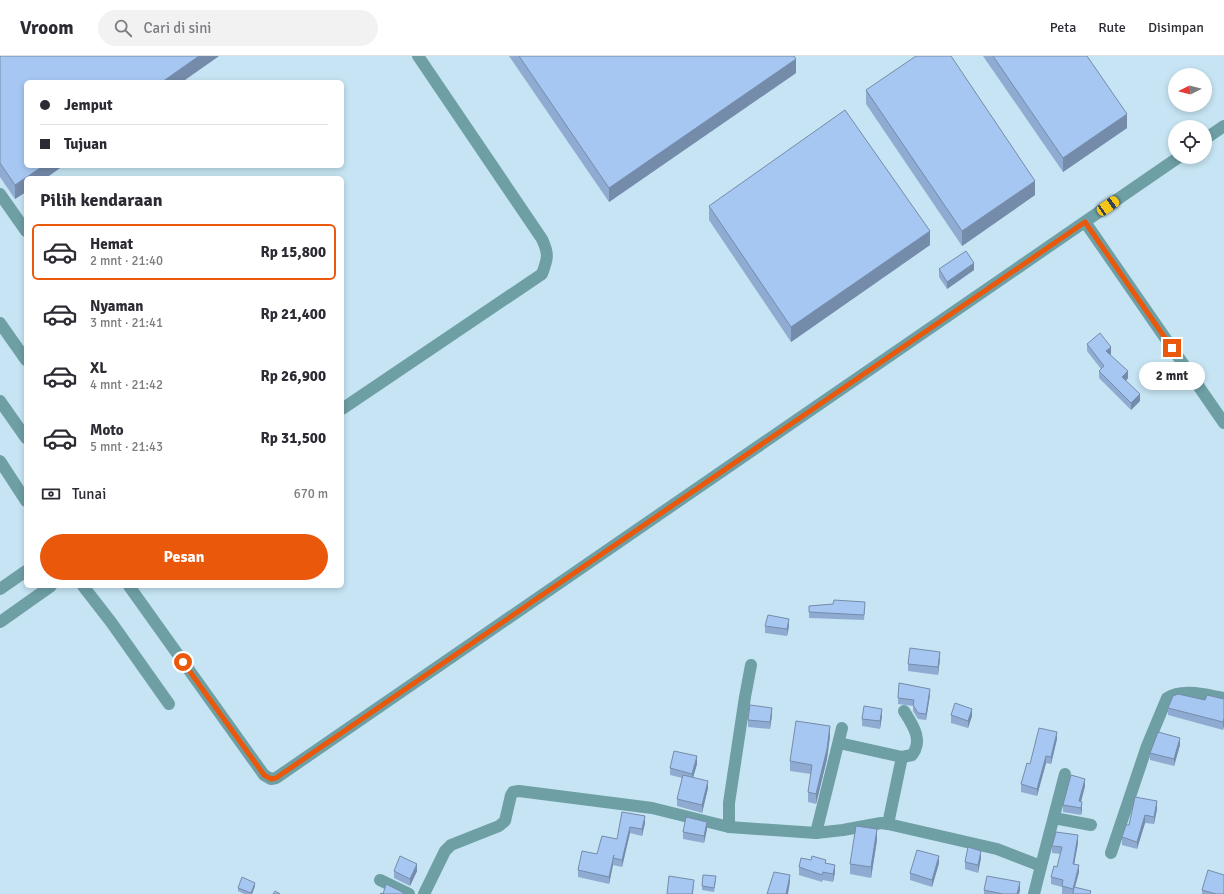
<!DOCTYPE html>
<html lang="id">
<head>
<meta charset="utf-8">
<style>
  body { margin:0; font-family:Signika,sans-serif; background:#f2f2f3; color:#2b2b33; height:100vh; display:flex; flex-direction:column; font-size:15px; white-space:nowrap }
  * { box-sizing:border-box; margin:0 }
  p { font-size:13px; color:#7c7c81 }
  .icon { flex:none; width:22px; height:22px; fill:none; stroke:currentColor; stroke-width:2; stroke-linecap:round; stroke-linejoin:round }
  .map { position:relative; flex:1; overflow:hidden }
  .panel { position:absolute; left:24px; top:120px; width:320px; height:412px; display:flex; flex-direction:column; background:#fff; border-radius:6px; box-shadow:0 2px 6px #0003 }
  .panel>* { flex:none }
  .top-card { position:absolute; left:24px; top:24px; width:320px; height:88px; border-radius:6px; box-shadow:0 2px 6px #0003; display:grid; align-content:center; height:88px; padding:0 16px; background:#fff }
  .needle { width:26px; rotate:264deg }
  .controls { position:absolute; left:1168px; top:12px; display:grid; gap:8px }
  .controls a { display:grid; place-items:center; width:44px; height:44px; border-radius:50%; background:#fff; box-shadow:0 2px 6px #0003; font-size:20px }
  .end { position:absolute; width:18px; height:18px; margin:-9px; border:5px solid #ea580c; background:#fff; box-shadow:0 0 0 2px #fff }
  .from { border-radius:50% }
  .bubble { position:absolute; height:28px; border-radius:14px; background:#fff; box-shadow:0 2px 6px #0003; font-size:13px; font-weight:700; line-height:28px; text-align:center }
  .car { position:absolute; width:12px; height:24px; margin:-12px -6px; border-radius:5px; box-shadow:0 0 3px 1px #0007; background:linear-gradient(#f5c518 24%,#345 0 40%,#f5c518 0 76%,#345 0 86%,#f5c518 0) }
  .top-card b { display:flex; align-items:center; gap:14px; height:38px; font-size:15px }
  .top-card b+b { border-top:1px solid #e1e1e2 }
  .top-card i { width:10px; height:10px; background:#2b2b33 }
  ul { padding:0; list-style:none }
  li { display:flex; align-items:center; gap:12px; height:56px; margin:0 8px 6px; padding:0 8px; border:2px solid transparent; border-radius:6px }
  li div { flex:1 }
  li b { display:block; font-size:15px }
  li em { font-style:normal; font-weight:700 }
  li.current { border-color:#ea580c }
  li>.icon { width:36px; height:36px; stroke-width:1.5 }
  h2 { padding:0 16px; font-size:18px; line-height:48px }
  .pay { display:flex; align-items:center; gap:10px; height:44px; padding:0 16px; font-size:15px }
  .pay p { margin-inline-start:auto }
  .cta { display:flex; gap:8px; margin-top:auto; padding:8px 16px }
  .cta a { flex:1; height:46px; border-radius:24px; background:#ea580c; color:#fff; font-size:16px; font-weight:700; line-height:46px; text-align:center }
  header { display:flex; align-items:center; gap:24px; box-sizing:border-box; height:56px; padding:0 20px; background:#fff; border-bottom:1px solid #e1e1e2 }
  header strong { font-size:19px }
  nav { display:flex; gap:22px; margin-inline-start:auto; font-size:14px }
  .search { width:280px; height:36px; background:#f2f2f3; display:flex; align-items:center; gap:10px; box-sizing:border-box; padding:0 14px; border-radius:22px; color:#7c7c81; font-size:15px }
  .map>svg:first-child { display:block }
</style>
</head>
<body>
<header>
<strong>Vroom</strong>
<div class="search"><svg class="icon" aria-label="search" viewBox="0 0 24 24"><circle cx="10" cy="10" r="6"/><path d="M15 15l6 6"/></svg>Cari di sini</div>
<nav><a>Peta</a><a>Rute</a><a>Disimpan</a></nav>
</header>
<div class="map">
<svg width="1224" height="838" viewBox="0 0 1224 838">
  <rect width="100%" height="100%" fill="#c6e4f3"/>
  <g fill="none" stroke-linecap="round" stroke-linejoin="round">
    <g stroke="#6d9fa4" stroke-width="12">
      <path d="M1205 83 1224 70"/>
      <path d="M0 138 26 175"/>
      <path d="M1085 166 1224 367"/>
      <path d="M0 267 26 304"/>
      <path d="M0 345 26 382"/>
      <path d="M342 353 542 218C548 202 549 198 542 183L418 0"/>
      <path d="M0 405 26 445"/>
      <path d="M83 530 111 566 169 648"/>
      <path d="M129 530 264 719 271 723 276 722 1179 101"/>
      <path d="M0 533 26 515"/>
      <path d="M0 566 51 530"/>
      <path d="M839 687 902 701 912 699C924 684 912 668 904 655"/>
      <path d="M1054 762 1091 769"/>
      <path d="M888 768 902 701"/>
      <path d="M729 771V747L745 641 751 609"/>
      <path d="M816 777 842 672"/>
      <path d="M1111 797 1147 690 1167 642C1183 632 1206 639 1224 642"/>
      <path d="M1041 810 1065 718"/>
      <path d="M380 824 409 838"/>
      <path d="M424 838 445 795 451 789 499 770 505 765 511 739 513 736 519 735 652 752 729 771 816 777 843 774 881 767 888 768 997 793 1041 810 1034 838"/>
    </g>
  </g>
  <g fill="#90abd1">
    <path d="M0 0H219L15 143 0 121Z"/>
    <path d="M509 0H794L796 17 609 146Z"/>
    <path d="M983 0H1087L1127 72 1063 116Z"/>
    <path d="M866 34 1035 139 962 190 866 48Z"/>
    <path d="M709 150 930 189 791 286 709 164Z"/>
    <path d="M939 213 974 214 947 233 939 221Z"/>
    <path d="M1087 288 1111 298 1110 299 1128 322 1126 325 1140 345 1131 354 1099 322V315L1101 313 1087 295Z"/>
    <path d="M833 548 865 551 864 564 809 562V550Z"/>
    <path d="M765 570H789L787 580 765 577Z"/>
    <path d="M940 603 938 619 908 615V608Z"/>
    <path d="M930 639 926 664 918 663 913 655V650L898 648V642Z"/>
    <path d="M1224 643 1223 674 1168 659V652L1205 644Z"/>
    <path d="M772 659 770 673 748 671V664Z"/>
    <path d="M951 659 972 660 968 672 951 667Z"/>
    <path d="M882 660 880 673 862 670V663Z"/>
    <path d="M830 680 827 703 816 748 808 746V736L811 718 790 715V705Z"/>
    <path d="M1057 683 1051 708 1046 707 1037 740 1021 736V728L1030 708Z"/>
    <path d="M1180 689 1174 710 1150 704V697Z"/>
    <path d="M697 708 693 721 708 732 702 757 677 750V743L682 722 670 719V712Z"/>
    <path d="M1085 730 1081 746 1082 754 1081 759 1063 756V749Z"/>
    <path d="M1135 741 1157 753 1154 768 1145 767 1137 793 1122 789V781L1129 769Z"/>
    <path d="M622 756 645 767 642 780 630 777 622 811 613 809 609 828 578 821V814L617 783Z"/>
    <path d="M707 773 704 787 683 783V776Z"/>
    <path d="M877 784 871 822 850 818V808Z"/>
    <path d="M1078 787 1074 808 1079 816 1075 831 1091 838H1062V831L1051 828V821L1057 811 1061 798 1052 797V790Z"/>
    <path d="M981 802 978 817 965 813V806Z"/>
    <path d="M826 807 835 816 833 826 823 824 822 826 799 819V811Z"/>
    <path d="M939 807 932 831 910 824V817Z"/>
    <path d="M394 815H417L410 830 394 822Z"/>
    <path d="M716 824 714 836 702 834V830Z"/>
    <path d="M255 830 252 838H244L238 835V832Z"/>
    <path d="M984 834H1020L1019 838H984Z"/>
    <path d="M1202 834 1224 838H1202Z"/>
  </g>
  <g fill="#758baa">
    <path d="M199 0H219L182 26H162Z"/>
    <path d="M796 3V17L609 146V132Z"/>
    <path d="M1127 58V72L1063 116V102Z"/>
    <path d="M43 110H63L46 122H26V136L15 143V129Z"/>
    <path d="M1035 125V139L962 190V175Z"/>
    <path d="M930 175V189L791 286V271Z"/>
    <path d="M974 207V214L947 233V226Z"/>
    <path d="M1111 291V298L1106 302V295Z"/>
    <path d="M1128 315V322L1122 329V321Z"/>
    <path d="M1140 338V345L1131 354V347Z"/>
    <path d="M789 563V570L787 580V573Z"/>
    <path d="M940 596V603L938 619V611Z"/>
    <path d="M930 633V639L926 664V658Z"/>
    <path d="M772 652V659L770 673V666Z"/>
    <path d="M882 653V660L880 673V665Z"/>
    <path d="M972 653V660L968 672V665Z"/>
    <path d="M1224 662V670L1223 674V666Z"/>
    <path d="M830 670V680L827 703 816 748V738Z"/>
    <path d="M1057 676V683L1051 708V701Z"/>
    <path d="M1180 682V689L1174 710V703Z"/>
    <path d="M697 700V708L692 725V718Z"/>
    <path d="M1046 700V707L1037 740V733Z"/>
    <path d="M1085 723V730L1079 753V745Z"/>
    <path d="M708 725V732L702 757V749Z"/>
    <path d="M1157 745V753L1154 768V761Z"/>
    <path d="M1082 746V754L1081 759V752Z"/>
    <path d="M1145 759V767L1137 793V786Z"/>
    <path d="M645 760V767L642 780V773Z"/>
    <path d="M707 766V773L704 787V780Z"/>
    <path d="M630 771V777L622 811V804Z"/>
    <path d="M877 773V784L871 822V811Z"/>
    <path d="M1078 779V787L1073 815V808Z"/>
    <path d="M981 795V802L978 817V809Z"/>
    <path d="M939 800V807L932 831V824Z"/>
    <path d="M613 802V809L609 828V821Z"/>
    <path d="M417 808V815L410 830V823Z"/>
    <path d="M835 809V816L833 826V818Z"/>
    <path d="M1079 809V816L1073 838V833Z"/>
    <path d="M790 819V826L788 838H786Z"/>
    <path d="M694 824 693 838H692Z"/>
    <path d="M1020 826V834L1019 838H1017Z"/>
    <path d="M255 827V830L252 838H251Z"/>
  </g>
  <g fill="#a7c7f3" stroke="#758baa">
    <path d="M0 0H199L162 26H26V110H43L15 129 0 107Z"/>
    <path d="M519 0H794L796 3 609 132Z"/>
    <path d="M916 0H951L1035 125 962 175 866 34Z"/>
    <path d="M993 0H1087L1127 58 1063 102Z"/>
    <path d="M845 54 930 175 791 271 709 150Z"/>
    <path d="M966 195 974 207 947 226 939 213Z"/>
    <path d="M1100 277 1111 291 1106 295 1128 315 1122 321 1140 338 1131 347 1099 315 1104 310 1087 288Z"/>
    <path d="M834 544 865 546 864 559 809 556V550L833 548Z"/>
    <path d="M768 559 789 563 787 573 765 570Z"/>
    <path d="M910 592 940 596 938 611 908 608Z"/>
    <path d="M899 627 930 633 926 658 918 657 913 649 914 644 898 642Z"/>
    <path d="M1178 638 1205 644 1207 639 1224 643V662L1223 666 1168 652 1173 640Z"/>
    <path d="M955 647 972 653 968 665 951 659Z"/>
    <path d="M750 649 772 652 770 666 748 664Z"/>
    <path d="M864 650 882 653 880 665 862 663Z"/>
    <path d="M796 665 830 670 827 693 816 738 808 736 812 709 790 705Z"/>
    <path d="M1039 672 1057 676 1051 701 1046 700 1037 733 1021 728 1027 707 1030 708Z"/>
    <path d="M1158 676 1180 682 1174 703 1150 697Z"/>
    <path d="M674 695 697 700 692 718 670 712Z"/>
    <path d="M683 719 708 725 702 749 677 743Z"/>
    <path d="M1071 719 1085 723 1079 745 1082 746 1081 752 1063 749Z"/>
    <path d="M1135 741 1157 745 1154 761 1145 759 1137 786 1122 781 1126 769H1129Z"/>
    <path d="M622 756 645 760 642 773 630 771 622 804 613 802 614 799 609 821 578 814 582 795 597 798 602 780 617 783Z"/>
    <path d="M686 761 707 766 704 780 683 776Z"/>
    <path d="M856 770 877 773 871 811 850 808Z"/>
    <path d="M1056 776 1078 779 1073 808 1079 809 1073 833 1062 830 1063 824 1051 821 1054 810 1057 811 1062 791 1052 790Z"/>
    <path d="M968 791 981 795 978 809 965 806Z"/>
    <path d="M917 794 939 800 932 824 910 817Z"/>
    <path d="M400 800 417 808 410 823 394 815Z"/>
    <path d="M812 800 826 804 825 807 835 809 833 818 823 816 822 819 799 811 801 802 811 804Z"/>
    <path d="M1208 814 1224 819V838H1216L1202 834Z"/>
    <path d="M774 816 790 819 786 838H767Z"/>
    <path d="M703 819 716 820 714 832 702 830Z"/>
    <path d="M669 820 694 824 692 838H667Z"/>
    <path d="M987 820 1020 826 1017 838H1003L984 834Z"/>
    <path d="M242 821 255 827 251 837 238 832Z"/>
    <path d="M386 828 404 837V838H380L381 837 383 838Z"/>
    <path d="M1074 831 1091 835 1090 838H1073Z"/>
    <path d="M275 835 280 838H273Z"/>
  </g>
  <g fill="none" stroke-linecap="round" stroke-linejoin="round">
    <path stroke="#ea580c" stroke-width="5" d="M183 606 264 719 271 723 276 722 1085 166 1172 292"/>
  </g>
</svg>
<div class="controls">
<a><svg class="needle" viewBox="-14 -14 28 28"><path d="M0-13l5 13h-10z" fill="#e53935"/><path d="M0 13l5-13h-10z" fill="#7c7c81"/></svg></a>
<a><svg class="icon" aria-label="locate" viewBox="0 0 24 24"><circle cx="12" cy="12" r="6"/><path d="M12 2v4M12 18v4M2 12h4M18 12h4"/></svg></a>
</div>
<i class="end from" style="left:183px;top:606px"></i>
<i class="end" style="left:1172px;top:292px"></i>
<div class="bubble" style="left:1139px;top:306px;width:66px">2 mnt</div>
<i class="car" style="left:1108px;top:150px;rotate:56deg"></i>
<div class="top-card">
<b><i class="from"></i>Jemput</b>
<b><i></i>Tujuan</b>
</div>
<section class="panel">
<h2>Pilih kendaraan</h2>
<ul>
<li class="current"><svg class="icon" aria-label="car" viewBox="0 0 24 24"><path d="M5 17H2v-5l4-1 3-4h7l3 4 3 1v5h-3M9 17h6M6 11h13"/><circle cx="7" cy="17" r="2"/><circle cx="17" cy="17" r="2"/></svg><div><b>Hemat</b><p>2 mnt · 21:40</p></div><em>Rp 15,800</em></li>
<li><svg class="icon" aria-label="car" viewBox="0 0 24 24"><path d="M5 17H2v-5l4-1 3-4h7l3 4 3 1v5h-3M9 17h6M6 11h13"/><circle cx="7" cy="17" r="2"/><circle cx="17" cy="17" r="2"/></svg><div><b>Nyaman</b><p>3 mnt · 21:41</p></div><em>Rp 21,400</em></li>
<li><svg class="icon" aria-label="car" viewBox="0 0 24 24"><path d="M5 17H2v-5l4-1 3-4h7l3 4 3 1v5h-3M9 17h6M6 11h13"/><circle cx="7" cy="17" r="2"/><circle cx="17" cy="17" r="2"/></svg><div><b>XL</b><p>4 mnt · 21:42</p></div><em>Rp 26,900</em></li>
<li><svg class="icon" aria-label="car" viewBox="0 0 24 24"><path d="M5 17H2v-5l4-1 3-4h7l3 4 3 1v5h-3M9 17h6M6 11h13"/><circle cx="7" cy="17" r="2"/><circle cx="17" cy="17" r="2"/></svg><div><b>Moto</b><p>5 mnt · 21:43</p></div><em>Rp 31,500</em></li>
</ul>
<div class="pay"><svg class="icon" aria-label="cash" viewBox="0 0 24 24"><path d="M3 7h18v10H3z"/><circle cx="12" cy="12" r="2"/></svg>Tunai<p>670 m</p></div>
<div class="cta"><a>Pesan</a></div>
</section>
</div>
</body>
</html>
